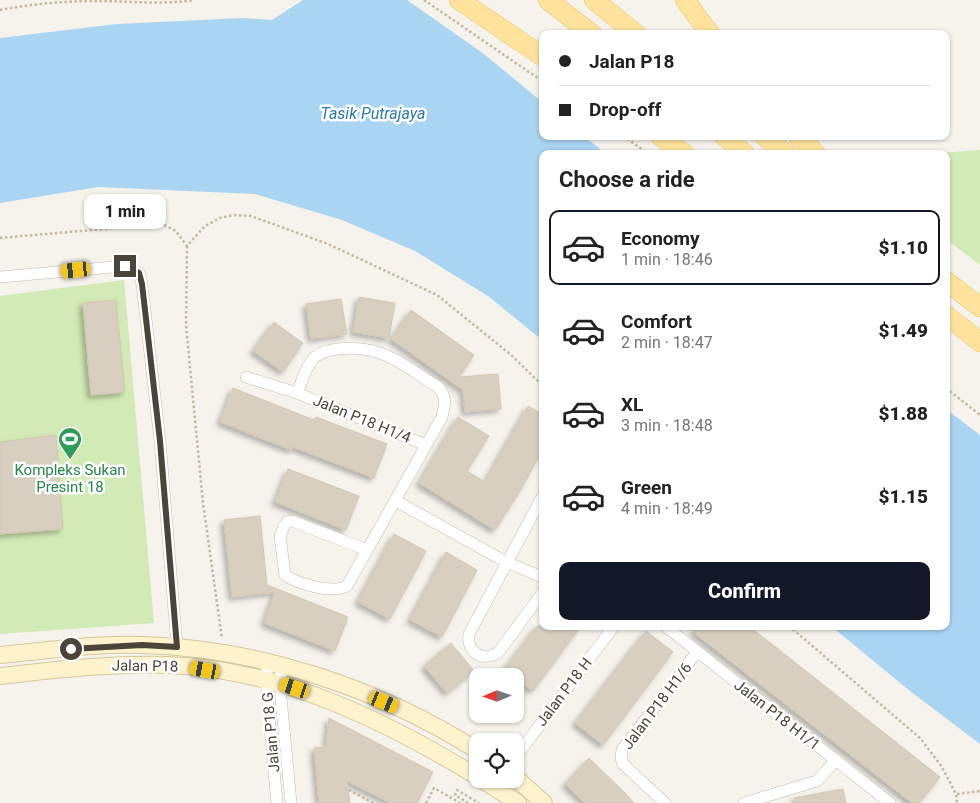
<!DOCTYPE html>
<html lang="en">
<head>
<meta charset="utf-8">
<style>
  body { margin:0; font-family:Roboto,sans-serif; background:#f6f6f6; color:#222; height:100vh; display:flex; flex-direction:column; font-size:19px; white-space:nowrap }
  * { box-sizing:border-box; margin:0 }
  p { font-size:16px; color:#767676 }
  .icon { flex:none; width:28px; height:28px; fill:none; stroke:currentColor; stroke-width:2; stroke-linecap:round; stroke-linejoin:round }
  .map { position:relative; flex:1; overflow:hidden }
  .side { position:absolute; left:539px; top:150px; width:411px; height:480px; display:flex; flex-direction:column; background:#fff; border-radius:10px; box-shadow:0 1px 4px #0004 }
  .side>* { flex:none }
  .top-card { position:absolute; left:539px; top:30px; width:411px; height:110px; border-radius:10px; box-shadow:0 1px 4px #0004; display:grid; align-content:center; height:110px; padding:0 20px; background:#fff }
  .needle { width:32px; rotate:268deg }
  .tools { position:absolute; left:469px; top:668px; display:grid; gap:10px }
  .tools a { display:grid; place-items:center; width:55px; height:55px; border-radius:10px; background:#fff; box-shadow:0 1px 4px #0004; font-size:25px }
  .end { position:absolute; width:22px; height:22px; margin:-11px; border:6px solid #4b4439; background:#fff; box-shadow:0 0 0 2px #fff }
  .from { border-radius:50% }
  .bubble { position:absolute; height:35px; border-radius:10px; background:#fff; box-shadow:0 1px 4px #0004; font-size:16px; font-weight:800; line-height:35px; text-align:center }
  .car { position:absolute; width:15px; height:30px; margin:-15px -8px; border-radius:6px; box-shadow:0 0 4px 1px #0007; background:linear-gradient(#f5c518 24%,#345 0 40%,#f5c518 0 76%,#345 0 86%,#f5c518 0) }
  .top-card b { display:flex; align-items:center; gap:18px; height:48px; font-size:19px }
  .top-card b+b { border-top:1px solid #e0e0e0 }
  .top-card i { width:12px; height:12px; background:#222 }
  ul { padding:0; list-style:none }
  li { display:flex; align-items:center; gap:15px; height:75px; margin:0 10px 8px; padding:0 10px; border:2px solid transparent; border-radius:10px }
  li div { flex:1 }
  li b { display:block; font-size:19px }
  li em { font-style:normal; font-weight:800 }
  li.current { border-color:#111827 }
  li>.icon { width:45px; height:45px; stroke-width:1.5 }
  h2 { padding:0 20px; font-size:22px; line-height:60px }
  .action { display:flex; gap:10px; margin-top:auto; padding:10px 20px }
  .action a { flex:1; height:58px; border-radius:10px; background:#111827; color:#fff; font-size:20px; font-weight:800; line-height:58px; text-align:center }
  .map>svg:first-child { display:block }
</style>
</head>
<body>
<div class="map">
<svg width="980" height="803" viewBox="0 0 980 803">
  <defs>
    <filter id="shadow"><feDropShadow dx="-3.5" dy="3.5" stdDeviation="2.5" flood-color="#0004"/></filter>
  </defs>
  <rect width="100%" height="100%" fill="#f6f3ec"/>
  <g fill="#d2eab5">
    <path d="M980 150V265L946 239V154H926Z"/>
    <path d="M124 280 154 623 0 634V296Z"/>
  </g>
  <g fill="#a9d4f2">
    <path d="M303 0H407L484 54 542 102V136H584L606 154H542V340L488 296 415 251 342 220 255 194 98 187 0 203V38L117 24 243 18 272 20Z"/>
    <path d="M946 409 980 435V744L910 691 831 626H946Z"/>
  </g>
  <g fill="#d8cfc1" stroke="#d3c7b4" filter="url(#shadow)">
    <path d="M359 297 395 303 389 338 353 332Z"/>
    <path d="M341 299 347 334 311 339 306 304Z"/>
    <path d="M116 300 125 392 91 395 83 303Z"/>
    <path d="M411 310 474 355 459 377 498 374 501 409 465 412 463 390 391 339Z"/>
    <path d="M274 322 303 343 283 372 253 351Z"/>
    <path d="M233 388 314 420 316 417 387 444 374 478 293 447 291 450 220 422Z"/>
    <path d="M528 406 542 414V451L520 491 495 530 419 483 458 417 489 436 467 471 485 482Z"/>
    <path d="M56 435 63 529 0 534V442Z"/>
    <path d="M288 469 359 496 346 530 275 502Z"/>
    <path d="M260 516 267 585 348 617 335 651 264 623 275 592 232 597 224 520Z"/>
    <path d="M394 534 426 551 390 619 358 602Z"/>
    <path d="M446 552 477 570 442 637 410 620Z"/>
    <path d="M537 626H581L533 691 504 670Z"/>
    <path d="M698 626H749L940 777 919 803H912L693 632Z"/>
    <path d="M646 631 673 652 603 745 575 723Z"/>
    <path d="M451 643 474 671 447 693 424 666Z"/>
    <path d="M329 718 433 772 417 803H391L347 781 350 803H319L314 748 326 747Z"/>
    <path d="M589 758 625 793 634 803H585L565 784Z"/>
    <path d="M843 789 846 803H795L794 798Z"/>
  </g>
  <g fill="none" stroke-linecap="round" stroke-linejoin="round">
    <g stroke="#c2bbae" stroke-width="12">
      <g id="street">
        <path d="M0 277 125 266 139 273 142 284 160 441 177 647"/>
        <path d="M246 377 297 393 426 445"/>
        <path d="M297 393C302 382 305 368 313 359 319 352 330 350 338 349 382 344 403 365 438 387 447 396 445 405 442 417L347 586C332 594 298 584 285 575L280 536 284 526 287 522 292 521 367 550"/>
        <path d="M542 497 469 634C466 652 482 662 498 653L542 593"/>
        <path d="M396 501 506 562 542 577"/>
        <path d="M665 626 890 803"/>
        <path d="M267 661V695L277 803"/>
        <path d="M281 665V698L291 803"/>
        <path d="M515 758 614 626"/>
        <path d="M665 803 623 764 621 758 622 750 697 652"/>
        <path d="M744 803 817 781 836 760"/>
      </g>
    </g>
    <g stroke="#d6c79b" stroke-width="18">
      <g id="secondary">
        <path d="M0 655C47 651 96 643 144 645 262 649 378 688 478 751"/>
        <path d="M0 676C61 669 124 662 186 666 292 675 387 722 478 777"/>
        <path d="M515 777 544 803"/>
        <path d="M481 779 518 803"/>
      </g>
    </g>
    <g stroke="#e6c16a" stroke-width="20">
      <g id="primary">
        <path d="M459 0 542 56"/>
        <path d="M548 0 592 34"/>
        <path d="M594 0 636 34"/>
        <path d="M685 0 710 34"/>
        <path d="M660 136 685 154"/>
        <path d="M724 136 745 154"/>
        <path d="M764 136 786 154"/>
        <path d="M798 136 816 154"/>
        <path d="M946 281 980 307"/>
        <path d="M946 315 980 342"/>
      </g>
    </g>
    <g stroke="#c4b79f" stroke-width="2.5" stroke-dasharray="2.5 2.5" stroke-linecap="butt">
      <path d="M424 0 542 81"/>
      <path d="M0 10C32 4 64 1 97 1 129 1 162 5 194 0"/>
      <path d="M623 136 649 154"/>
      <path d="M0 238 162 224 176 231 187 246 205 226 220 218 234 215 251 216 328 244 437 295 510 354 542 385"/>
      <path d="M187 246 186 325 203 503 222 639"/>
      <path d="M946 388 980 415"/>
      <path d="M789 626 920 738 942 767 956 794 957 803"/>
      <path d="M349 790 373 803"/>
      <path d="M957 794 980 791"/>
      <path d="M426 803 434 788 460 803"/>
      <path d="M468 803 455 795 457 790 479 803"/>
    </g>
    <use href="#street" stroke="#fff" stroke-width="11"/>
    <use href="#secondary" stroke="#fff3cd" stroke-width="16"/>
    <use href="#primary" stroke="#ffe39c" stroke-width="19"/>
  </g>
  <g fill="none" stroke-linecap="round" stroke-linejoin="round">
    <path stroke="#4b4439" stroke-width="6" d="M71 649 142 645 177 647 160 441 142 284 139 273 125 266"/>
  </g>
  <defs>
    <g id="stadium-pin" transform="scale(1.25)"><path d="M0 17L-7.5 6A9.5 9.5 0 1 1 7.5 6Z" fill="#2e9e5b" stroke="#fff"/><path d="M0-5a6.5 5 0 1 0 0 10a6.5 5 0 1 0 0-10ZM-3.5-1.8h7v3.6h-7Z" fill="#fff"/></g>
  </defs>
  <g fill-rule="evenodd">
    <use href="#stadium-pin" x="70" y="439"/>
  </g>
  <g text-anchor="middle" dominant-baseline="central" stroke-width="5" stroke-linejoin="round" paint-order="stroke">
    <g font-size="15" fill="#4b4439" stroke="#fff">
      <text transform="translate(362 419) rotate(22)">Jalan P18 H1/4</text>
      <text transform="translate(145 666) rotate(1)">Jalan P18</text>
      <text transform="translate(564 692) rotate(-53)">Jalan P18 H</text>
      <text transform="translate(657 706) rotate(-53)">Jalan P18 H1/6</text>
      <text transform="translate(777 715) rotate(38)">Jalan P18 H1/1</text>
      <text transform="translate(271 732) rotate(-95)">Jalan P18 G</text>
    </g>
    <g font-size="15" fill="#27864d" stroke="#fff">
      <text x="70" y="470">Kompleks Sukan<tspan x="70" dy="17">Presint 18</tspan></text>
    </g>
    <g font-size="16" font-style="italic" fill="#2e7ab2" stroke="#fff">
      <text x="373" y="113">Tasik Putrajaya</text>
    </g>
  </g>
</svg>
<div class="tools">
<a><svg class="needle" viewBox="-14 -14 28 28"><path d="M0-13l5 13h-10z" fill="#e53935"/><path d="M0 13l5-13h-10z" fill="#767676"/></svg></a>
<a><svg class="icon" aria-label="locate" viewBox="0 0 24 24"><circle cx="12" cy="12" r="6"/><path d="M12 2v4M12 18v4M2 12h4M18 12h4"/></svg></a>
</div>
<i class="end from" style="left:71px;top:649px"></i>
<i class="end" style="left:125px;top:266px"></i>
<div class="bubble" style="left:84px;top:194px;width:82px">1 min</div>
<i class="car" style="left:76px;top:270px;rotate:264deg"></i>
<i class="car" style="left:205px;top:670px;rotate:280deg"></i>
<i class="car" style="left:295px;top:688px;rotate:288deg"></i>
<i class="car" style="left:384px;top:702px;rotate:112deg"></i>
<div class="top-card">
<b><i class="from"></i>Jalan P18</b>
<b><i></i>Drop-off</b>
</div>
<section class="side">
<h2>Choose a ride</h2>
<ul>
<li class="current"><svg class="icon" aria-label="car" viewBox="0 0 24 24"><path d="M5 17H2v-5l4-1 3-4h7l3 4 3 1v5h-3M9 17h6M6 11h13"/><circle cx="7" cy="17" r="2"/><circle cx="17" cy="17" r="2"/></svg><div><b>Economy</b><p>1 min · 18:46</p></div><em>$1.10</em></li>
<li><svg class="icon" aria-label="car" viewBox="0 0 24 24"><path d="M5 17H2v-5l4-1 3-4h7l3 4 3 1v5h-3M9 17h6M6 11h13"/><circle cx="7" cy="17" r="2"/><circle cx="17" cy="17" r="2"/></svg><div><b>Comfort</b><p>2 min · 18:47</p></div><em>$1.49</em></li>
<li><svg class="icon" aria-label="car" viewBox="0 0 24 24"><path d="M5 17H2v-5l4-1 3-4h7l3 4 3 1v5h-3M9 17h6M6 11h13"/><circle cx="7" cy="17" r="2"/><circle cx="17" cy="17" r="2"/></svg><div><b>XL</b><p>3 min · 18:48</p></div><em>$1.88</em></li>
<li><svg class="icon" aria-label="car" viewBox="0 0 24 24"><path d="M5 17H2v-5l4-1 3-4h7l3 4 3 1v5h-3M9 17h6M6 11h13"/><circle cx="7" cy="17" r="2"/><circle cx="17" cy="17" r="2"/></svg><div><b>Green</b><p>4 min · 18:49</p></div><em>$1.15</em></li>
</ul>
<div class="action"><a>Confirm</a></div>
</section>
</div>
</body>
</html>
